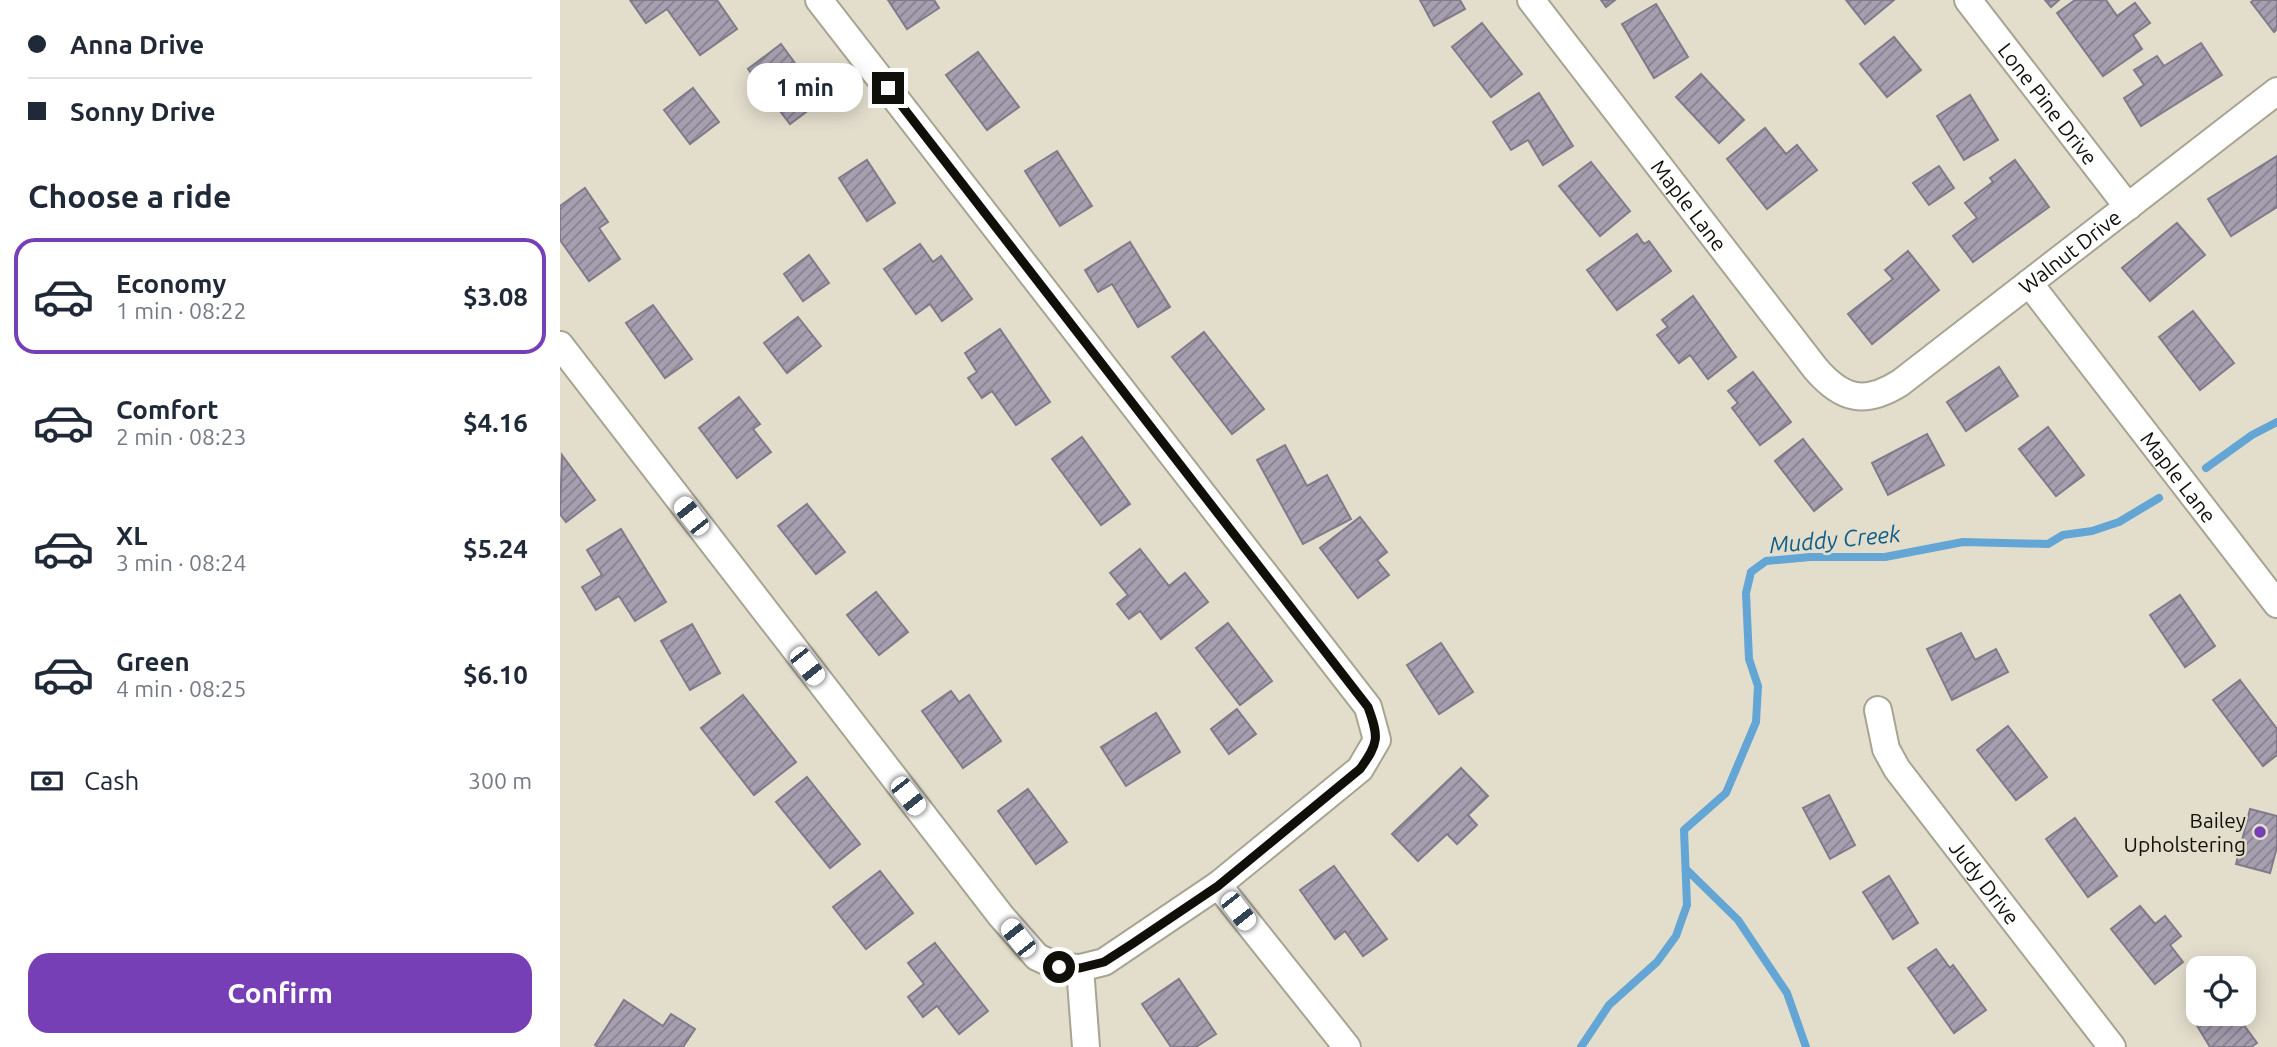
<!DOCTYPE html>
<html lang="en">
<head>
<meta charset="utf-8">
<style>
  body { margin:0; font-family:Ubuntu,sans-serif; background:#f2f2f3; color:#1f2937; height:100vh; display:flex; flex-direction:column; font-size:26px; white-space:nowrap }
  * { box-sizing:border-box; margin:0 }
  p { font-size:23px; color:#747a83 }
  .icon { flex:none; width:38px; height:38px; fill:none; stroke:currentColor; stroke-width:2; stroke-linecap:round; stroke-linejoin:round }
  .map { position:relative; flex:1; overflow:hidden }
  .sheet { display:flex; flex-direction:column; background:#fff; width:560px }
  .sheet>* { flex:none }
  .guide { display:grid; align-content:center; height:154px; padding:0 28px; background:#fff }
  .buttons { position:absolute; left:1626px; top:956px; display:grid; gap:14px }
  .buttons a { display:grid; place-items:center; width:70px; height:70px; border-radius:14px; background:#fff; box-shadow:0 4px 18px #0003; font-size:35px }
  .end { position:absolute; width:32px; height:32px; margin:-16px; border:9px solid #110f09; background:#fff; box-shadow:0 0 0 4px #fff }
  .from { border-radius:50% }
  .bubble { position:absolute; height:49px; border-radius:21px; background:#fff; box-shadow:0 4px 18px #0003; font-size:23px; font-weight:700; line-height:49px; text-align:center }
  .car { position:absolute; width:21px; height:42px; margin:-21px -10px; border-radius:9px; box-shadow:0 0 5px 2px #0007; background:linear-gradient(#fff 24%,#345 0 40%,#fff 0 76%,#345 0 86%,#fff 0) }
  .guide b { display:flex; align-items:center; gap:24px; height:66px; font-size:26px }
  .guide b+b { border-top:2px solid #e0e1e3 }
  .guide i { width:18px; height:18px; background:#1f2937 }
  ul { padding:0; list-style:none }
  li { display:flex; align-items:center; gap:21px; height:116px; margin:0 14px 10px; padding:0 14px; border:4px solid transparent; border-radius:21px }
  li div { flex:1 }
  li b { display:block; font-size:26px }
  li em { font-style:normal; font-weight:700 }
  li.on { border-color:#773fb5 }
  li>.icon { width:63px; height:63px; stroke-width:1.5 }
  h2 { padding:0 28px; font-size:32px; line-height:84px }
  .pay { display:flex; align-items:center; gap:18px; height:77px; padding:0 28px; font-size:26px }
  .pay p { margin-inline-start:auto }
  .primary-button { display:flex; gap:14px; margin-top:auto; padding:14px 28px }
  .primary-button a { flex:1; height:80px; border-radius:21px; background:#773fb5; color:#fff; font-size:28px; font-weight:700; line-height:80px; text-align:center }
  main { display:flex; flex:1; min-height:0 }
  .map>svg:first-child { display:block }
</style>
</head>
<body>
<main>
<section class="sheet">
<div class="guide">
<b><i class="from"></i>Anna Drive</b>
<b><i></i>Sonny Drive</b>
</div>
<h2>Choose a ride</h2>
<ul>
<li class="on"><svg class="icon" aria-label="car" viewBox="0 0 24 24"><path d="M5 17H2v-5l4-1 3-4h7l3 4 3 1v5h-3M9 17h6M6 11h13"/><circle cx="7" cy="17" r="2"/><circle cx="17" cy="17" r="2"/></svg><div><b>Economy</b><p>1 min · 08:22</p></div><em>$3.08</em></li>
<li><svg class="icon" aria-label="car" viewBox="0 0 24 24"><path d="M5 17H2v-5l4-1 3-4h7l3 4 3 1v5h-3M9 17h6M6 11h13"/><circle cx="7" cy="17" r="2"/><circle cx="17" cy="17" r="2"/></svg><div><b>Comfort</b><p>2 min · 08:23</p></div><em>$4.16</em></li>
<li><svg class="icon" aria-label="car" viewBox="0 0 24 24"><path d="M5 17H2v-5l4-1 3-4h7l3 4 3 1v5h-3M9 17h6M6 11h13"/><circle cx="7" cy="17" r="2"/><circle cx="17" cy="17" r="2"/></svg><div><b>XL</b><p>3 min · 08:24</p></div><em>$5.24</em></li>
<li><svg class="icon" aria-label="car" viewBox="0 0 24 24"><path d="M5 17H2v-5l4-1 3-4h7l3 4 3 1v5h-3M9 17h6M6 11h13"/><circle cx="7" cy="17" r="2"/><circle cx="17" cy="17" r="2"/></svg><div><b>Green</b><p>4 min · 08:25</p></div><em>$6.10</em></li>
</ul>
<div class="pay"><svg class="icon" aria-label="cash" viewBox="0 0 24 24"><path d="M3 7h18v10H3z"/><circle cx="12" cy="12" r="2"/></svg>Cash<p>300 m</p></div>
<div class="primary-button"><a>Confirm</a></div>
</section>
<div class="map">
<svg width="1717" height="1047" viewBox="0 0 1717 1047">
  <defs>
    <pattern id="building-hatch" width="6" height="6" patternUnits="userSpaceOnUse" patternTransform="scale(1.75)"><rect width="6" height="6" fill="#a69fb0"/><path d="M-1 1l2-2M0 6l6-6M5 7l2-2" fill="none" stroke="#86808d"/></pattern>
  </defs>
  <rect width="100%" height="100%" fill="#e3decc"/>
  <g fill="none" stroke-linecap="round" stroke-linejoin="round">
    <g stroke="#63a5d4" stroke-width="8">
      <path d="M1646 468 1692 435 1717 422"/>
      <path d="M1128 871 1178 920 1227 993 1246 1047"/>
      <path d="M1021 1047 1049 1005 1097 962 1116 936 1127 905 1124 830 1166 793 1196 722 1198 686 1189 659 1186 593 1191 572 1206 561 1250 557H1325L1403 542 1488 544 1503 535 1532 531 1559 522 1599 498"/>
    </g>
  </g>
  <g fill="url(#building-hatch)" stroke="#817a8a" stroke-width="2">
    <path d="M70 0H157L177 29 140 55 107 9 86 23Z"/>
    <path d="M328 0H374L379 8 347 29Z"/>
    <path d="M860 0H900L905 9 874 26Z"/>
    <path d="M1041 0H1055L1046 7Z"/>
    <path d="M1286 0H1334L1305 24Z"/>
    <path d="M1485 0H1499L1491 7Z"/>
    <path d="M1515 0H1546L1557 16 1575 3 1590 23 1573 35 1582 49 1543 76 1497 13Z"/>
    <path d="M1694 0H1717V29L1714 32 1691 2Z"/>
    <path d="M1096 4 1128 57 1094 78 1062 24Z"/>
    <path d="M922 23 962 74 931 97 892 47Z"/>
    <path d="M1334 37 1361 70 1327 97 1300 64Z"/>
    <path d="M1641 43 1662 75 1581 126 1564 98 1584 85 1574 70 1597 56 1604 66Z"/>
    <path d="M221 44 262 100 230 124 188 69Z"/>
    <path d="M418 52 459 107 427 130 386 75Z"/>
    <path d="M1141 74 1184 120 1159 143 1116 97Z"/>
    <path d="M133 88 159 122 130 144 104 110Z"/>
    <path d="M979 93 1013 146 983 165 968 140 951 150 933 122Z"/>
    <path d="M1410 95 1438 140 1404 160 1377 116Z"/>
    <path d="M1205 128 1226 154 1237 145 1257 170 1207 209 1167 159Z"/>
    <path d="M497 151 532 206 500 226 465 171Z"/>
    <path d="M1717 156V207L1671 236 1648 199Z"/>
    <path d="M307 160 335 203 307 221 279 178Z"/>
    <path d="M1455 160 1489 207 1413 262 1393 236 1417 218 1405 203 1433 182 1430 178Z"/>
    <path d="M1031 162 1070 211 1040 236 999 186Z"/>
    <path d="M1379 166 1394 188 1369 205 1353 183Z"/>
    <path d="M25 188 48 222 39 228 60 259 29 281 0 240V206Z"/>
    <path d="M1617 223 1645 255 1590 301 1562 268Z"/>
    <path d="M1077 234 1084 244 1089 241 1111 271 1057 310 1027 270Z"/>
    <path d="M570 242 610 307 578 327 552 284 538 292 525 270Z"/>
    <path d="M360 244 373 262 381 256 412 299 382 321 370 304 356 314 324 269Z"/>
    <path d="M1348 251 1379 290 1312 344 1288 314 1333 279 1325 270Z"/>
    <path d="M249 255 269 283 243 301 224 274Z"/>
    <path d="M1133 296 1176 357 1148 379 1130 355 1119 363 1097 335 1108 327 1102 320Z"/>
    <path d="M93 305 132 359 105 378 66 323Z"/>
    <path d="M1633 311 1674 363 1640 390 1599 337Z"/>
    <path d="M238 317 261 346 227 373 204 343Z"/>
    <path d="M440 329 490 402 456 425 432 391 422 398 408 378 417 372 405 353Z"/>
    <path d="M644 332 704 409 672 434 612 357Z"/>
    <path d="M1439 367 1458 396 1406 431 1387 402Z"/>
    <path d="M1193 372 1231 422 1200 445 1172 408 1178 403 1168 391Z"/>
    <path d="M179 397 200 424 193 429 211 452 177 478 139 428Z"/>
    <path d="M1488 427 1524 475 1496 496 1459 449Z"/>
    <path d="M1367 434 1384 465 1328 495 1312 463Z"/>
    <path d="M522 437 570 504 541 525 492 459Z"/>
    <path d="M1243 439 1282 489 1254 511 1215 461Z"/>
    <path d="M725 445 747 486 767 475 791 519 743 544 697 460Z"/>
    <path d="M2 455 35 500 6 522 0 514Z"/>
    <path d="M247 504 285 552 256 574 218 526Z"/>
    <path d="M800 517 827 552 817 560 829 575 798 598 760 548Z"/>
    <path d="M61 529 106 602 75 621 59 596 36 610 22 587 42 575 27 550Z"/>
    <path d="M580 549 609 586 625 573 648 602 601 639 580 611 569 619 557 604 568 595 550 573Z"/>
    <path d="M316 592 348 632 319 655 287 615Z"/>
    <path d="M1620 595 1655 646 1625 667 1590 615Z"/>
    <path d="M668 623 712 681 680 705 636 648Z"/>
    <path d="M132 624 160 673 130 690 101 641Z"/>
    <path d="M1401 633 1415 660 1436 649 1448 672 1392 700 1367 649Z"/>
    <path d="M881 643 913 692 879 714 847 665Z"/>
    <path d="M1680 680 1717 729V755L1703 766 1653 700Z"/>
    <path d="M391 691 399 702 409 695 441 741 403 768 362 711Z"/>
    <path d="M183 695 236 762 194 795 141 728Z"/>
    <path d="M677 709 696 734 669 754 651 729Z"/>
    <path d="M596 713 620 752 566 786 541 747Z"/>
    <path d="M1448 726 1487 777 1456 800 1417 750Z"/>
    <path d="M901 768 928 796 908 815 917 825 897 844 887 834 858 861 832 834Z"/>
    <path d="M247 777 300 844 270 868 216 802Z"/>
    <path d="M468 789 507 842 476 864 438 811Z"/>
    <path d="M1269 795 1295 845 1270 859 1243 808Z"/>
    <path d="M1690 809 1717 816V847L1710 873 1676 864Z"/>
    <path d="M1515 818 1557 876 1528 897 1486 839Z"/>
    <path d="M774 866 827 939 803 956 785 931 775 939 740 890Z"/>
    <path d="M320 871 353 913 306 949 273 907Z"/>
    <path d="M1329 876 1358 923 1333 939 1303 892Z"/>
    <path d="M1580 906 1595 924 1605 916 1621 936 1610 945 1623 962 1595 984 1551 929Z"/>
    <path d="M375 943 428 1011 399 1034 377 1006 363 1017 348 997 364 984 348 963Z"/>
    <path d="M1376 949 1390 968 1393 965 1426 1010 1394 1033 1348 968Z"/>
    <path d="M619 979 656 1034 636 1047H611L582 1004Z"/>
    <path d="M64 1000 103 1026 111 1014 135 1029 123 1047H38L35 1045Z"/>
    <path d="M1650 1013H1675L1697 1043 1691 1047H1650L1636 1024Z"/>
  </g>
  <g fill="none" stroke-linecap="round" stroke-linejoin="round">
    <g stroke="#a8a492" stroke-width="30">
      <g id="street">
        <path id="s1" d="M971 0 1255 368C1282 400 1305 405 1340 383L1717 91"/>
        <path id="s2" d="M1408 0 1568 207"/>
        <path id="s3" d="M1469 283 1717 604"/>
        <path d="M0 345 441 916 477 957 499 967 520 968 544 962 658 885 800 769 817 740 808 707 259 0"/>
        <path id="s4" d="M1318 710 1326 749 1337 769 1552 1047"/>
        <path d="M658 885 787 1047"/>
        <path d="M520 968 526 1047"/>
      </g>
    </g>
    <use href="#street" stroke="#fff" stroke-width="26"/>
  </g>
  <g fill="none" stroke-linecap="round" stroke-linejoin="round">
    <path stroke="#110f09" stroke-width="9" d="M328 88 808 707C819 737 819 743 800 769L658 886 572 944 544 962 520 968 499 967"/>
  </g>
  <circle fill="#773fb5" stroke="#e3decc" stroke-width="2.5" cx="1700" cy="832" r="7"/>
  <g text-anchor="middle" dominant-baseline="central" stroke-width="5" stroke-linejoin="round" paint-order="stroke">
    <g font-size="21" fill="#110f09" stroke="#e3decc">
      <text stroke="none"><textPath href="#s2" startOffset="131">Lone Pine Drive</textPath></text>
      <text stroke="none"><textPath href="#s1" startOffset="259">Maple Lane</textPath></text>
      <text stroke="none"><textPath href="#s1" startOffset="777">Walnut Drive</textPath></text>
      <text stroke="none"><textPath href="#s3" startOffset="245">Maple Lane</textPath></text>
      <text stroke="none"><textPath href="#s4" startOffset="206">Judy Drive</textPath></text>
    </g>
    <g font-size="21" fill="#110f09" stroke="#e3decc" text-anchor="end">
      <text x="1686" y="820">Bailey<tspan x="1686" dy="24">Upholstering</tspan></text>
    </g>
    <g font-size="23" font-style="italic" fill="#0f5d8a" stroke="#e3decc">
      <text transform="translate(1275 539) rotate(-5)">Muddy Creek</text>
    </g>
  </g>
</svg>
<div class="buttons">
<a><svg class="icon" aria-label="locate" viewBox="0 0 24 24"><circle cx="12" cy="12" r="6"/><path d="M12 2v4M12 18v4M2 12h4M18 12h4"/></svg></a>
</div>
<i class="end from" style="left:499px;top:967px"></i>
<i class="end" style="left:328px;top:88px"></i>
<div class="bubble" style="left:187px;top:63px;width:116px">1 min</div>
<i class="car" style="left:131px;top:516px;rotate:322deg"></i>
<i class="car" style="left:247px;top:666px;rotate:142deg"></i>
<i class="car" style="left:348px;top:796px;rotate:142deg"></i>
<i class="car" style="left:678px;top:911px;rotate:142deg"></i>
<i class="car" style="left:458px;top:938px;rotate:322deg"></i>
</div>
</main>
</body>
</html>
